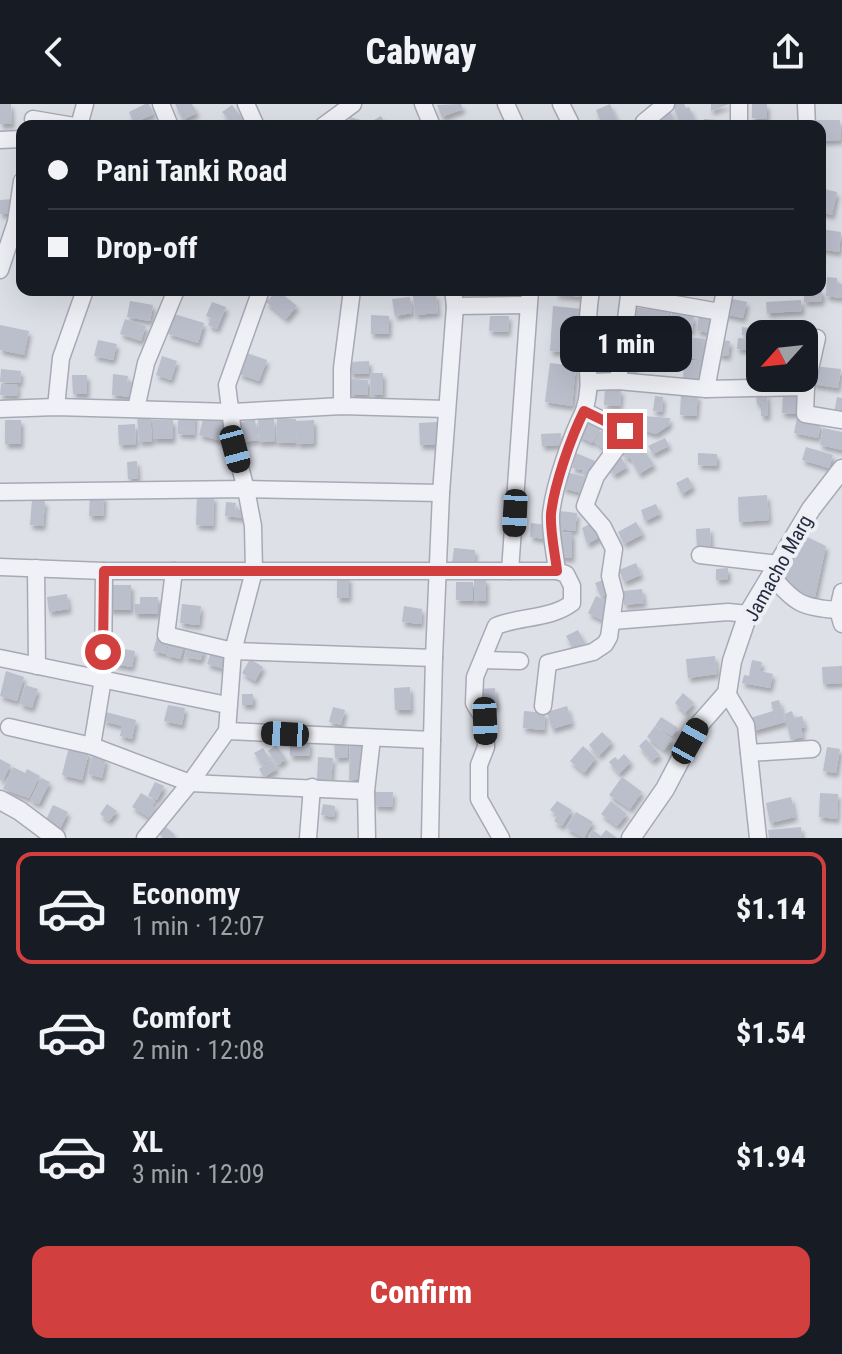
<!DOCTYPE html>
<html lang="en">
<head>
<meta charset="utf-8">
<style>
  body { margin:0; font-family:"Roboto Condensed",sans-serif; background:#242831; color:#f1f3f6; height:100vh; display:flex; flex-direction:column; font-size:30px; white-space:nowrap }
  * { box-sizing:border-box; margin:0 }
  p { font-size:26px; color:#9ea1a6 }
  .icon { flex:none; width:44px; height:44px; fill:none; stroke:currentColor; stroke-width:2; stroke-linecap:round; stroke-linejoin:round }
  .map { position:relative; height:734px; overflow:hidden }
  .drawer { display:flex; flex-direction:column; background:#171b24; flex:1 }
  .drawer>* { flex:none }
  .banner { position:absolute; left:16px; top:16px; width:810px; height:176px; border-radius:16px; box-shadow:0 8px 32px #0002; display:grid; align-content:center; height:176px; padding:0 32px; background:#171b24 }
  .needle { width:52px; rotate:243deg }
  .buttons { position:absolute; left:746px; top:216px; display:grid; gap:16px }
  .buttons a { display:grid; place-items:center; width:72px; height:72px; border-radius:16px; background:#171b24; box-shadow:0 8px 32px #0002; font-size:40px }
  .end { position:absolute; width:36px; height:36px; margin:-18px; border:10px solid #d13f3e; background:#fff; box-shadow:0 0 0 4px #fff }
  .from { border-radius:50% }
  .bubble { position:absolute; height:56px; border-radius:16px; background:#171b24; box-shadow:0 8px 32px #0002; font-size:26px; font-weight:800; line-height:56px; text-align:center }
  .car { position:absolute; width:24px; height:48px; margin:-24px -12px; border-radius:10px; box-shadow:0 0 6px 2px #0007; background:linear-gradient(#222 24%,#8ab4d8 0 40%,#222 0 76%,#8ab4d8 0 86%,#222 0) }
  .banner b { display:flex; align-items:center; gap:28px; height:76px; font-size:30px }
  .banner b+b { border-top:2px solid #363941 }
  .banner i { width:20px; height:20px; background:#f1f3f6 }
  ul { padding:14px 0 0; list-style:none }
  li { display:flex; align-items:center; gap:24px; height:112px; margin:0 16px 12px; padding:0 16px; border:4px solid transparent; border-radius:16px }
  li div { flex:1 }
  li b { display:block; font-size:30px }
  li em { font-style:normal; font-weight:800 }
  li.active { border-color:#d13f3e }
  li>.icon { width:72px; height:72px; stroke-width:1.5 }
  .action { display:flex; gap:16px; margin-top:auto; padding:16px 32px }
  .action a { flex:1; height:92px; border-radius:16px; background:#d13f3e; color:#fff; font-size:32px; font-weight:800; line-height:92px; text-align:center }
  header { display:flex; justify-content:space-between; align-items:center; height:104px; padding:0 32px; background:#171b24; font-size:36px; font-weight:800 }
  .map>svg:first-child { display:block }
</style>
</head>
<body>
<header><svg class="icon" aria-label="back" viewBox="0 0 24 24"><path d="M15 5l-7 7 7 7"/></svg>Cabway<svg class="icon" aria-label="share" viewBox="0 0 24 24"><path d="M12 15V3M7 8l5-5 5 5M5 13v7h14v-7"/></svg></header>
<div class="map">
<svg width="842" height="734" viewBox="0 0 842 734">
  <defs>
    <filter id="shadow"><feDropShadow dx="2.5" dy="4.5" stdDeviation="2" flood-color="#0004"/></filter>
  </defs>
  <rect width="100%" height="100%" fill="#dee0e8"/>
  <g fill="#bbbecb" filter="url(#shadow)">
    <path d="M0 0H11L12 20H0Z"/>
    <path d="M145 0H149L154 10 134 19 129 8Z"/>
    <path d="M175 0H192L197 9 183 16Z"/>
    <path d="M461 0 463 5 442 13 437 1Z"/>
    <path d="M610 0 619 21 603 22 596 6Z"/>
    <path d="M673 0H684L686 4 689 3 695 17 680 22Z"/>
    <path d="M711 0H729L711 7Z"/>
    <path d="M752 0H767V15L752 14Z"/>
    <path d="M232 1 243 15 235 22 222 8Z"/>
    <path d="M669 5 677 22H662L656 11Z"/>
    <path d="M381 12 387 22H363Z"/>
    <path d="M350 13 364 17 363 22H348Z"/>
    <path d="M704 15 718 16V22H703Z"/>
    <path d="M816 16H840L841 36 820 37V22H816Z"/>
    <path d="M820 84 837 88 832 111 820 108Z"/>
    <path d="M12 95V110H0V96Z"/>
    <path d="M820 125 841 128 839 148 820 145Z"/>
    <path d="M827 173 837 174V179L842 180V194L826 192Z"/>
    <path d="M277 186 297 202 286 215 266 198Z"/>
    <path d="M556 186H584L583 193 556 190Z"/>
    <path d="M804 186H822V197L804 198Z"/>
    <path d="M436 190 438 209 415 211 413 192Z"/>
    <path d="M410 193 412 209 395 212 392 195Z"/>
    <path d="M728 194 747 198 743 214 724 210Z"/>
    <path d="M801 196 802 207 767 209 766 198Z"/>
    <path d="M130 197 153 201 150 217 127 213Z"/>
    <path d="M212 198 226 203 217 225 208 221 211 214 206 212Z"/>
    <path d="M553 202 582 205 579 249 550 247Z"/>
    <path d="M650 202 669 203 667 223 630 222 633 203 650 205Z"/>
    <path d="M699 207 713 209 711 229 697 227Z"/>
    <path d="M672 208 694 212 692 228 669 225Z"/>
    <path d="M174 210 204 219 198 239 168 230Z"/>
    <path d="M371 211 389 212V230H371Z"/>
    <path d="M490 212H509L508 228 489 227Z"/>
    <path d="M125 215 146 222 141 237 120 230Z"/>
    <path d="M0 221 29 227 24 251 0 246Z"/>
    <path d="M742 223 757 225 756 231H742Z"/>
    <path d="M613 226 621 227 617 249 610 247Z"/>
    <path d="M647 229 667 232 665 248 645 245Z"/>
    <path d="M628 232 638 233 633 273 623 272Z"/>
    <path d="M679 232 706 235 704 256 676 253Z"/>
    <path d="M738 234 754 235 753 246 737 245Z"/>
    <path d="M98 236 117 240 113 256 94 252Z"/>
    <path d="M719 236 730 237 728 252 718 251Z"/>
    <path d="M247 249 267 256 259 277 239 270Z"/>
    <path d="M162 252 177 257 171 276 156 271Z"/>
    <path d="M684 256 703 257 702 279 683 278Z"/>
    <path d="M369 257V270H350V258Z"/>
    <path d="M550 259 576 262 572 302 545 298Z"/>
    <path d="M814 262 841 265 838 284 812 280Z"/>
    <path d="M1 265 21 267 20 279 0 278Z"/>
    <path d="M370 269H383V291H371Z"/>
    <path d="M113 270 128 272 127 278H133L132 293 112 291Z"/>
    <path d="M72 271H87V290H73Z"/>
    <path d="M350 275 368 276V291H350Z"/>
    <path d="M1 280 18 281 17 292 0 291Z"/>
    <path d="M605 285 621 286 620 302 604 301Z"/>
    <path d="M681 289 698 291 696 312 680 311Z"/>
    <path d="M783 289 800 291 798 310 782 309Z"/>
    <path d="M756 290H767L768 312H761V300H757Z"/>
    <path d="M655 292 663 293 662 308 653 307Z"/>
    <path d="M837 293 842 294V312L834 310Z"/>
    <path d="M150 310 152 337 139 338 137 311Z"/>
    <path d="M178 311H195L194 331 178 330Z"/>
    <path d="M204 311 227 317 222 337 199 331Z"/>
    <path d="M643 312 670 314 669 321 656 330 642 326Z"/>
    <path d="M277 314 296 315 295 339 276 338Z"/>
    <path d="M797 314 821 320 818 334 794 329Z"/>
    <path d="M258 315H274L275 337 259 338Z"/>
    <rect x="5" y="316" width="16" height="24"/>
    <rect x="153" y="316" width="20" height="19"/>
    <path d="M255 316 258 336 243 338 240 318Z"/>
    <path d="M314 316V339L297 340 296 317Z"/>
    <path d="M586 316 601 325 592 339 577 331Z"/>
    <path d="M437 318V341H420L419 319Z"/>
    <path d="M135 320 136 340 119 341 118 321Z"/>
    <path d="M823 324 842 328V346L820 341Z"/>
    <path d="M603 325 619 335 609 348 594 338Z"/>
    <path d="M561 329 560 341 542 342 541 330Z"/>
    <path d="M665 334 669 342 653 350 648 342Z"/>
    <path d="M631 335 634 340 638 337 654 361 639 370 630 353 627 355 619 343Z"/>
    <path d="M806 343 833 351 829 364 802 356Z"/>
    <path d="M576 349 595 357 590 372 582 370 583 366 572 364Z"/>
    <path d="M698 349 717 350V362L698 361Z"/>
    <path d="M620 352 627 363 614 371 607 360Z"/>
    <path d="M137 357 138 375H128L127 358Z"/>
    <path d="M566 368 586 373 582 389 562 384Z"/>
    <path d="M688 373 693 383 682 390 676 379Z"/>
    <path d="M90 391 104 392 103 412H89Z"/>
    <path d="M767 391 769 416 739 418 738 393Z"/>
    <path d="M197 392 214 393 213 422 196 421Z"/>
    <path d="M32 396 45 397 43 422 30 421Z"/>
    <path d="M226 398 236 399 235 405 245 406 244 414 225 412Z"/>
    <path d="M656 400 660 410 645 417 641 406Z"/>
    <path d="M560 407 577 409 575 427 558 425Z"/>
    <path d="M595 417 602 432 587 440 582 424Z"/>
    <path d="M636 418 643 430 624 440 618 428Z"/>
    <path d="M531 419 547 421 545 435 530 433Z"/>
    <path d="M710 424 711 444 697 445 696 425Z"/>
    <path d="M560 428 572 429V454L558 453Z"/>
    <path d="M805 432 826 442 815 493 807 492 779 473Z"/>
    <path d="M454 444 475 446 474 461 452 460Z"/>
    <path d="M636 459 641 471 624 478 619 466Z"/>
    <path d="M728 464V475L716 476V465Z"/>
    <rect x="337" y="473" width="12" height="21"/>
    <rect x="474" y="475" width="12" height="22"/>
    <path d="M606 475 612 488 601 493 595 479Z"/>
    <path d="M456 478H473V497L456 496Z"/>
    <rect x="109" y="481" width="22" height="25"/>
    <path d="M642 485 644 499 624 501 623 487Z"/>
    <path d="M67 490 69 505 49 508 47 493Z"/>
    <path d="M596 492 610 499 602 516 588 509Z"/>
    <path d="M140 493H158V510H135L134 500H140Z"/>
    <path d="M182 500 201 502 199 521 180 519Z"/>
    <path d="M404 502 422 505 421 520 402 518Z"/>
    <path d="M578 526 587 543 576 550 566 532Z"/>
    <path d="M158 530 170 533 165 550 153 547Z"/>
    <path d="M171 535 185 540 180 555 166 551Z"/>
    <path d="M189 540 204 545 201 556 184 553Z"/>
    <path d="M117 544 135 547 132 563 114 560Z"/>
    <path d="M212 545 228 549 224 565 207 560Z"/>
    <path d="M715 552 717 570 688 574 686 555Z"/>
    <path d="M250 555 263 563 255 577 242 569Z"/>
    <path d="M752 556 762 558 760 567 773 570 770 584 742 579 744 571 749 572Z"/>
    <path d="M842 562V579L823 580 822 563Z"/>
    <path d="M6 567 24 573 17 597 0 592Z"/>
    <path d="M25 581 38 585 32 604 20 600Z"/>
    <path d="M410 583 411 606H395L394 584Z"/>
    <path d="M495 584 497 603 483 604 481 585Z"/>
    <path d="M683 589 694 599 685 609 675 599Z"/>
    <rect x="242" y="590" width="11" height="11"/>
    <path d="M779 596 785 618 753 627 750 614 773 607 771 598Z"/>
    <path d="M168 601 185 604 182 621 164 617Z"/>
    <path d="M567 602 572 619 552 625 547 608Z"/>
    <path d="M333 603 345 606 341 621 329 618Z"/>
    <path d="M524 607 545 609 544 626 523 624Z"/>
    <path d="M792 607 794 614 802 612 805 623 801 624 803 633 791 636 784 610Z"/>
    <path d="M106 608 136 616 132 635 120 632 122 622 103 617Z"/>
    <path d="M661 613 678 624 672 632 655 622Z"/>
    <path d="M655 622 672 635 664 646 647 633Z"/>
    <path d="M602 628 612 638 599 652 589 641Z"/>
    <path d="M334 635H348V653L335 654Z"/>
    <path d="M646 635 660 651 652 657 639 642Z"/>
    <path d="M290 638H310L309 652H290Z"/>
    <path d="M350 638 367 639 366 676H349Z"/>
    <path d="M276 641 286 655 278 661 268 647Z"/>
    <path d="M583 642 596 654 584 669 570 657Z"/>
    <path d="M69 643 89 648 82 676 62 671Z"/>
    <path d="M827 643 840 645 836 669 823 667Z"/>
    <path d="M263 644 270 656 262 661 254 649Z"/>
    <path d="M624 650 631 658 619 670 609 658 615 653 618 656Z"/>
    <path d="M92 652 106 655 102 674 88 670Z"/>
    <path d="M318 653 333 654 331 678 317 677Z"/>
    <path d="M0 655 11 661 2 677 0 676Z"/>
    <path d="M272 656 277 665 264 673 259 665Z"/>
    <path d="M13 663 25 669 27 665 40 672 29 694 3 685Z"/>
    <path d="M622 673 642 688 630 705 609 691Z"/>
    <path d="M41 674 50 678 39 700 30 696Z"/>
    <path d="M155 678 164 682 157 696 148 692Z"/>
    <path d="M374 688H393L392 703 374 702Z"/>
    <path d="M141 689 155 697 152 702 156 704 150 714 132 703Z"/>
    <path d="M820 689 838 690 837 715 819 713Z"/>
    <path d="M791 693 795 713 770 719 766 699Z"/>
    <path d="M557 697 572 706 562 722 554 717 558 711 550 706Z"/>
    <path d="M611 697 627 710 617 722 601 710Z"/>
    <path d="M107 700 117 707 109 717 100 710Z"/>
    <path d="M323 700 335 702 334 713 321 711Z"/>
    <path d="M53 701 68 708 60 725 45 718Z"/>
    <path d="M576 708 593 718 584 734 566 724Z"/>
    <path d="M166 723 175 731 172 734H163L159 730Z"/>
    <path d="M801 723 802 734H769L768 726Z"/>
    <path d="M593 726 601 732 606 726 617 734H591L588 732Z"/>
  </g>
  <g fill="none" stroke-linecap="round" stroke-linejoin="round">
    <g stroke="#a7aab5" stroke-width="19">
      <g id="minor">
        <path d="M161 0 170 22"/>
        <path d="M246 0 256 22"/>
        <path d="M423 0 432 22"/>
        <path d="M506 0 516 22"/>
        <path d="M561 0 572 22"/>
        <path d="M739 0V22"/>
        <path d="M806 0 807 22"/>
        <path d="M33 15 74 22"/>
        <path d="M79 22 85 0"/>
        <path d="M323 22 353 0"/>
        <path d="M647 22 644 18 666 0"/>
        <path d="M0 36 22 35"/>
        <path d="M0 166 16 118 22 77"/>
        <path d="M725 186 706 285 806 283 805 310 842 316"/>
        <path d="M455 202 528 201"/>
        <path d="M618 277 629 192 720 208"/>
        <path d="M591 278 618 277 706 285"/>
        <path d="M806 283 817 234"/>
        <path d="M342 302V264L352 186"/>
        <path d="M56 303 61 254 85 186"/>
        <path d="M0 305 56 303 232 308 342 302 446 305"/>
        <path d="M136 305 146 259 176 186"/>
        <path d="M0 388 246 385 441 389"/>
        <path d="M700 451 778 460"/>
        <path d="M0 463 104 467H254L253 422 246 385 235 345 227 281 261 186"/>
        <path d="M36 464 37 562"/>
        <path d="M174 467 166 531 233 547 434 554 441 389 455 202 453 186"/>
        <path d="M557 467C555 449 550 428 551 410 554 381 571 333 584 307"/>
        <path d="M772 472C794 499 803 504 838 506"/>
        <path d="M842 488 838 506 842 520"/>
        <path d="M612 517 728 508 748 510"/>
        <path d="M0 554 227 601"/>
        <path d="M483 556 520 557"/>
        <path d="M727 589 746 621 758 734"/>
        <path d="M543 602 548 559 593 548 605 540 609 533 615 491 610 472 614 445 603 423 585 402 596 372 627 330 625 327 584 307C592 281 587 270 587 244 587 224 588 206 591 186"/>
        <path d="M9 623 92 642 190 679 366 687"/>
        <path d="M227 627 432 636 434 554"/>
        <path d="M92 642 103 575 104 467"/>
        <path d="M749 649 812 645"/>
        <path d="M145 734 190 679 227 627 233 547 254 467H510L530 186"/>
        <path d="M308 734 312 683"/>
        <path d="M367 734 366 687 372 634"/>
        <path d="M430 734 432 636"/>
        <path d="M501 734 479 695V661L486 643 485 617 474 599 475 573 496 522C521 512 551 515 572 499V482L566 470 557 467H510"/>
      </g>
    </g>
    <g stroke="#a7aab5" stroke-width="21">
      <g id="tertiary">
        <path d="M0 696 20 707 56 734"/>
        <path d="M631 734 665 685 698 622 727 589 732 557 748 510 811 405 842 365"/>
      </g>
    </g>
    <use href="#minor" stroke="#f0f1f6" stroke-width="16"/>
    <use href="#tertiary" stroke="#f0f1f6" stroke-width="18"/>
  </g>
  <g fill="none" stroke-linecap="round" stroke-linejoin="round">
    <path stroke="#d13f3e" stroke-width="10" d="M103 548 104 467H557C555 449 550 428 551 410 554 381 571 333 584 307L625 327"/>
  </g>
  <g text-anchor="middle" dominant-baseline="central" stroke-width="8" stroke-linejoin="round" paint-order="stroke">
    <g font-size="20" fill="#262c3f" stroke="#edeff5">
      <text transform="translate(778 464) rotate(-61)">Jamacho Marg</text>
    </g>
  </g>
</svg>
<div class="buttons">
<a><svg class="needle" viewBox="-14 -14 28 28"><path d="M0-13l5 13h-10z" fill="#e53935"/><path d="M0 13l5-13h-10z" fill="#9ea1a6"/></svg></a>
</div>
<i class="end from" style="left:103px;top:548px"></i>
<i class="end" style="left:625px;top:327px"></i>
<div class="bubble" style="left:560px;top:212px;width:132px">1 min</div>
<i class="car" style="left:235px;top:345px;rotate:165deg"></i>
<i class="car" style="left:515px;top:409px;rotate:183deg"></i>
<i class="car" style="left:485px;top:617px;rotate:178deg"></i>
<i class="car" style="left:285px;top:630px;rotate:273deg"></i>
<i class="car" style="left:690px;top:637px;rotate:29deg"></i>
<div class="banner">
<b><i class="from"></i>Pani Tanki Road</b>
<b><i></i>Drop-off</b>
</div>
</div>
<section class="drawer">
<ul>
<li class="active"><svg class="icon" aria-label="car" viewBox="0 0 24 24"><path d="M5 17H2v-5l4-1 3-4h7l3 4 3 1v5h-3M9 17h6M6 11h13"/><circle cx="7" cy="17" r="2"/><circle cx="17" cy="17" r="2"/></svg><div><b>Economy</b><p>1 min · 12:07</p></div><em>$1.14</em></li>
<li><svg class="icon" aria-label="car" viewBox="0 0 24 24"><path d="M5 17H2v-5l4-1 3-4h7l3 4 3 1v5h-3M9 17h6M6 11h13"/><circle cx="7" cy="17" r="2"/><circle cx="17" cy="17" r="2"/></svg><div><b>Comfort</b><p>2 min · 12:08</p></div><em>$1.54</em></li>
<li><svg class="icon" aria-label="car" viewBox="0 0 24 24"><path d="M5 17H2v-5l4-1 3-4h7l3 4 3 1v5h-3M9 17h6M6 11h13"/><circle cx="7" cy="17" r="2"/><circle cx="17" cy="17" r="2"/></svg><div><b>XL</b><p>3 min · 12:09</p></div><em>$1.94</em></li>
</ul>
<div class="action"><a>Confirm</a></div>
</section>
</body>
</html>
